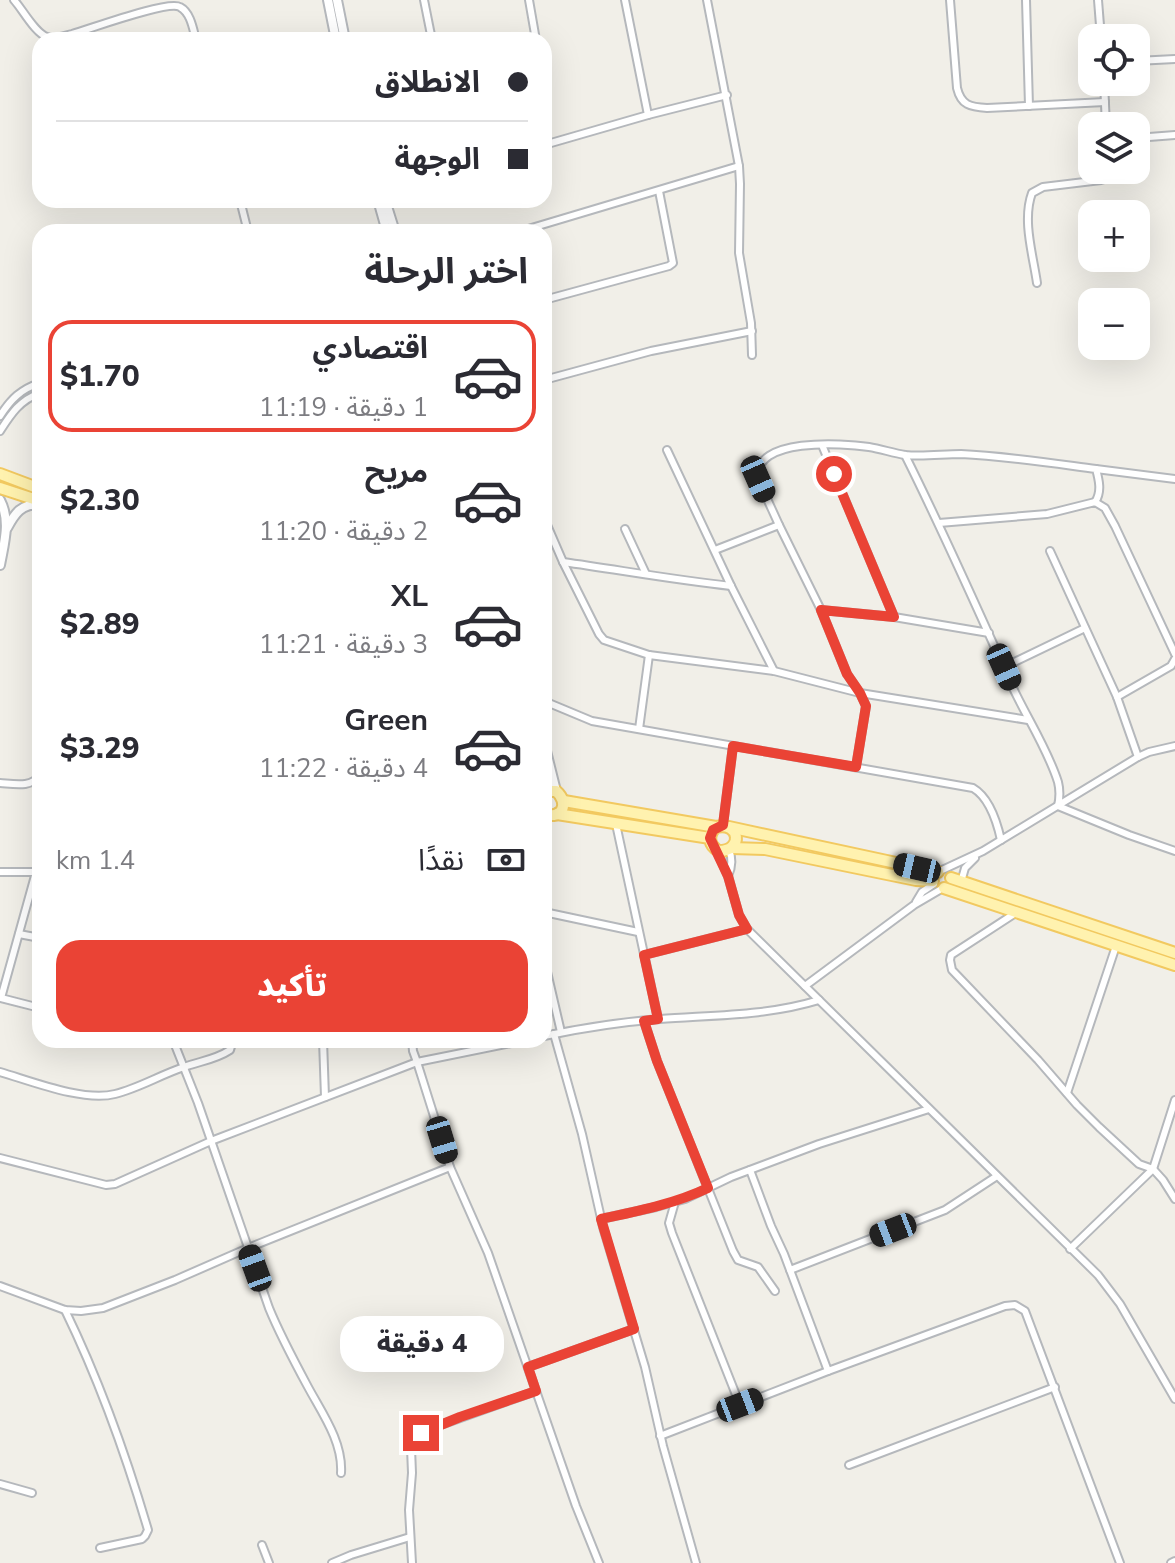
<!DOCTYPE html>
<html lang="ar">
<head>
<meta charset="utf-8">
<style>
  body { margin:0; font-family:"Nunito Sans","Noto Sans Arabic",sans-serif; background:#f7f7f7; color:#2b2b33; direction:rtl; height:100vh; display:flex; flex-direction:column; font-size:30px; white-space:nowrap }
  * { box-sizing:border-box; margin:0 }
  p { font-size:26px; color:#7c7c81 }
  .icon { flex:none; width:44px; height:44px; fill:none; stroke:currentColor; stroke-width:2; stroke-linecap:round; stroke-linejoin:round }
  .map { position:relative; flex:1; overflow:hidden; direction:ltr }
  .details { position:absolute; left:32px; top:224px; width:520px; height:824px; display:flex; flex-direction:column; background:#fff; border-radius:24px; box-shadow:0 8px 32px #0002; direction:rtl }
  .details>* { flex:none }
  .banner { position:absolute; left:32px; top:32px; width:520px; height:176px; border-radius:24px; box-shadow:0 8px 32px #0002; direction:rtl; display:grid; align-content:center; height:176px; padding:0 24px; background:#fff }
  .fabs { position:absolute; left:1078px; top:24px; display:grid; gap:16px }
  .fabs a { display:grid; place-items:center; width:72px; height:72px; border-radius:16px; background:#fff; box-shadow:0 8px 32px #0002; font-size:40px }
  .end { position:absolute; width:36px; height:36px; margin:-18px; border:10px solid #ea4335; background:#fff; box-shadow:0 0 0 4px #fff }
  .from { border-radius:50% }
  .bubble { position:absolute; height:56px; border-radius:24px; background:#fff; box-shadow:0 8px 32px #0002; font-size:26px; font-weight:800; line-height:56px; text-align:center; direction:rtl }
  .car { position:absolute; width:24px; height:48px; margin:-24px -12px; border-radius:10px; box-shadow:0 0 6px 2px #0007; background:linear-gradient(#222 24%,#8ab4d8 0 40%,#222 0 76%,#8ab4d8 0 86%,#222 0) }
  .banner b { display:flex; align-items:center; gap:28px; height:76px; font-size:30px }
  .banner b+b { border-top:2px solid #e1e1e2 }
  .banner i { width:20px; height:20px; background:#2b2b33 }
  ul { padding:0; list-style:none }
  li { display:flex; align-items:center; gap:24px; height:112px; margin:0 16px 12px; padding:0 8px; border:4px solid transparent; border-radius:24px }
  li div { flex:1 }
  li b { display:block; font-size:30px }
  li em { font-style:normal; font-weight:800 }
  li.current { border-color:#ea4335 }
  li>.icon { width:72px; height:72px; stroke-width:1.5 }
  h2 { padding:0 24px; font-size:36px; line-height:96px }
  .pay { display:flex; align-items:center; gap:20px; height:88px; padding:0 24px; font-size:30px }
  .pay p { margin-inline-start:auto }
  .primary-button { display:flex; gap:16px; margin-top:auto; padding:16px 24px }
  .primary-button a { flex:1; height:92px; border-radius:24px; background:#ea4335; color:#fff; font-size:32px; font-weight:800; line-height:92px; text-align:center }
  .map>svg:first-child { display:block }
</style>
</head>
<body>
<div class="map">
<svg width="1175" height="1563" viewBox="0 0 1175 1563">
  <rect width="100%" height="100%" fill="#f1efe8"/>
  <g fill="none" stroke-linecap="round" stroke-linejoin="round">
    <g stroke="#b5b8bc" stroke-width="10">
      <g id="minor">
        <path d="M14 0C23 10 35 33 47 37 55 40 64 36 72 34 90 29 168 0 180 7 191 13 193 29 196 40"/>
        <path d="M424 0 432 40"/>
        <path d="M529 0 536 40"/>
        <path d="M625 0 648 115"/>
        <path d="M707 0 739 166 740 184 739 253 751 323 752 355"/>
        <path d="M950 0 957 88C961 105 970 107 987 108L1105 102"/>
        <path d="M1026 0 1029 106"/>
        <path d="M1098 0 1101 38"/>
        <path d="M1136 61 1175 59"/>
        <path d="M1104 82 1106 126"/>
        <path d="M1136 138 1175 135"/>
        <path d="M544 145 648 115 727 95"/>
        <path d="M240 200 248 232"/>
        <path d="M369 232 386 228"/>
        <path d="M518 232 739 166"/>
        <path d="M1037 283C1033 255 1022 220 1032 193L1043 187 1101 180 1108 178 1109 170"/>
        <path d="M544 300 669 266 673 263 659 191"/>
        <path d="M544 380 651 351 752 331"/>
        <path d="M0 416C11 399 21 389 40 383"/>
        <path d="M0 431C11 414 20 400 40 393"/>
        <path d="M822 445 894 617"/>
        <path d="M667 450 731 586 774 671"/>
        <path d="M905 455C943 531 978 610 1013 688 1027 718 1048 750 1058 782 1060 790 1060 797 1058 806L1129 835 1175 851"/>
        <path d="M1096 469 1175 479"/>
        <path d="M544 518 563 562 599 634 604 640 649 655 774 671 860 693 1028 720"/>
        <path d="M939 523 1047 514 1095 502 1105 508 1115 526 1175 654"/>
        <path d="M625 529 646 574"/>
        <path d="M715 550 779 525"/>
        <path d="M1050 551 1117 697 1138 757"/>
        <path d="M563 562C620 570 675 580 731 586"/>
        <path d="M821 610 894 617 989 633"/>
        <path d="M1004 667 1085 628"/>
        <path d="M1117 697 1171 666 1175 659"/>
        <path d="M544 701 592 721 973 788C990 798 997 822 1001 840"/>
        <path d="M639 729 649 655"/>
        <path d="M856 767 866 706 860 693 847 674 821 610 779 525 758 479C752 437 843 443 869 447 881 449 893 453 905 455 923 457 943 454 961 454 1006 456 1051 463 1096 469 1099 480 1102 492 1095 502"/>
        <path d="M0 783C14 784 32 788 40 775"/>
        <path d="M616 824 658 1019"/>
        <path d="M723 825 733 746"/>
        <path d="M717 851 728 876 739 915 747 929 1098 1275 1120 1304 1175 1399"/>
        <path d="M940 871 983 851 1138 757 1149 752 1175 746"/>
        <path d="M0 872H36"/>
        <path d="M728 876C732 867 733 859 729 850"/>
        <path d="M961 882 965 868 975 858"/>
        <path d="M916 902 922 892 934 884"/>
        <path d="M544 912 638 932"/>
        <path d="M1017 912 951 955 950 960 952 970 1038 1060 1077 1105 1099 1127 1139 1164 1153 1169 1163 1180 1175 1199"/>
        <path d="M19 934 40 938"/>
        <path d="M644 955 747 929"/>
        <path d="M544 959 561 1032"/>
        <path d="M805 986 914 905 943 888"/>
        <path d="M1 998 36 872"/>
        <path d="M1 998 40 1008"/>
        <path d="M644 1021 657 1061 733 1251 738 1260 758 1267 775 1291"/>
        <path d="M554 1034 582 1134 603 1227 645 1367 663 1446 696 1563"/>
        <path d="M544 1036C582 1028 622 1022 660 1019 713 1015 767 1016 819 1000"/>
        <path d="M173 1040 198 1103 269 1308C280 1335 294 1361 308 1387 322 1413 343 1442 341 1473"/>
        <path d="M323 1040 325 1097"/>
        <path d="M412 1040 413 1051 417 1062 526 1040"/>
        <path d="M0 1072C31 1081 83 1102 115 1094 139 1088 160 1075 184 1067 200 1061 215 1060 230 1050L233 1040"/>
        <path d="M1067 1093 1116 946"/>
        <path d="M0 1158 106 1185 115 1184 211 1141 417 1062 450 1167 488 1253 576 1506 599 1563"/>
        <path d="M750 1170 771 1226 784 1254 828 1371"/>
        <path d="M675 1202 669 1223 672 1233 740 1405"/>
        <path d="M601 1219 656 1207 685 1199 731 1177 819 1144 929 1109"/>
        <path d="M1070 1249 1153 1169 1175 1100"/>
        <path d="M790 1270 945 1210 997 1176"/>
        <path d="M0 1286 65 1310 81 1311 103 1308 175 1280 248 1248 450 1167"/>
        <path d="M65 1310C99 1380 126 1455 148 1530L145 1536 142 1539 100 1548"/>
        <path d="M528 1367 634 1329"/>
        <path d="M660 1436 828 1371 1005 1306 1015 1305 1025 1311 1120 1563"/>
        <path d="M849 1465 1055 1387"/>
        <path d="M0 1484 32 1493"/>
        <path d="M262 1545 269 1563"/>
        <path d="M332 1563 351 1555 410 1537"/>
        <path d="M412 1563 409 1510 412 1473 411 1448 414 1440 421 1433 435 1427 536 1391"/>
        <path d="M1171 1563 1175 1561"/>
      </g>
    </g>
    <g stroke="#b5b8bc" stroke-width="12">
      <g id="tertiary">
        <path d="M328 0 336 40"/>
        <path d="M337 0 345 40"/>
        <path d="M378 200 387 232"/>
        <path d="M385 200 395 232"/>
        <path d="M0 500C11 521 4 543 0 565"/>
        <path d="M7 528C15 513 21 504 40 504"/>
        <path d="M544 743 556 791"/>
      </g>
    </g>
    <g stroke="#f2c960" stroke-width="14">
      <g id="primary">
        <path d="M0 474 40 489"/>
        <path d="M0 488 40 501"/>
        <path d="M544 793 549 791H556C570 803 562 821 544 813"/>
        <path d="M564 801 716 827C740 821 744 851 719 851 709 846 707 835 716 827"/>
        <path d="M557 814 710 838"/>
        <path d="M729 827 938 872"/>
        <path d="M732 848 765 849 916 880 933 881"/>
        <path d="M951 878 1175 953"/>
        <path d="M944 888 1175 965"/>
      </g>
    </g>
    <use href="#minor" stroke="#fff" stroke-width="6"/>
    <use href="#tertiary" stroke="#fff" stroke-width="8"/>
    <use href="#primary" stroke="#fff2af" stroke-width="10"/>
  </g>
  <g fill="none" stroke-linecap="round" stroke-linejoin="round">
    <path stroke="#ea4335" stroke-width="10" d="M421 1433 460 1417 536 1391 528 1367 634 1329 601 1219C638 1211 674 1204 708 1188L657 1061 644 1021 658 1019 644 955 747 929 739 915 728 876 710 838 713 830 723 825 733 746 856 767 866 706 860 693 847 674 821 610 894 617 834 474"/>
  </g>
</svg>
<div class="fabs">
<a><svg class="icon" aria-label="locate" viewBox="0 0 24 24"><circle cx="12" cy="12" r="6"/><path d="M12 2v4M12 18v4M2 12h4M18 12h4"/></svg></a>
<a><svg class="icon" aria-label="layers" viewBox="0 0 24 24"><path d="M12 4l9 5-9 5-9-5zM3 14l9 5 9-5"/></svg></a>
<a>+</a>
<a>−</a>
</div>
<i class="end from" style="left:834px;top:474px"></i>
<i class="end" style="left:421px;top:1433px"></i>
<div class="bubble" style="left:340px;top:1316px;width:164px">4 دقيقة</div>
<i class="car" style="left:758px;top:479px;rotate:156deg"></i>
<i class="car" style="left:1004px;top:667px;rotate:156deg"></i>
<i class="car" style="left:917px;top:868px;rotate:283deg"></i>
<i class="car" style="left:442px;top:1140px;rotate:163deg"></i>
<i class="car" style="left:893px;top:1230px;rotate:249deg"></i>
<i class="car" style="left:255px;top:1268px;rotate:340deg"></i>
<i class="car" style="left:740px;top:1405px;rotate:69deg"></i>
<div class="banner">
<b><i class="from"></i>الانطلاق</b>
<b><i></i>الوجهة</b>
</div>
<section class="details">
<h2>اختر الرحلة</h2>
<ul>
<li class="current"><svg class="icon" aria-label="car" viewBox="0 0 24 24"><path d="M5 17H2v-5l4-1 3-4h7l3 4 3 1v5h-3M9 17h6M6 11h13"/><circle cx="7" cy="17" r="2"/><circle cx="17" cy="17" r="2"/></svg><div><b>اقتصادي</b><p>1 دقيقة · 11:19</p></div><em>$1.70</em></li>
<li><svg class="icon" aria-label="car" viewBox="0 0 24 24"><path d="M5 17H2v-5l4-1 3-4h7l3 4 3 1v5h-3M9 17h6M6 11h13"/><circle cx="7" cy="17" r="2"/><circle cx="17" cy="17" r="2"/></svg><div><b>مريح</b><p>2 دقيقة · 11:20</p></div><em>$2.30</em></li>
<li><svg class="icon" aria-label="car" viewBox="0 0 24 24"><path d="M5 17H2v-5l4-1 3-4h7l3 4 3 1v5h-3M9 17h6M6 11h13"/><circle cx="7" cy="17" r="2"/><circle cx="17" cy="17" r="2"/></svg><div><b>XL</b><p>3 دقيقة · 11:21</p></div><em>$2.89</em></li>
<li><svg class="icon" aria-label="car" viewBox="0 0 24 24"><path d="M5 17H2v-5l4-1 3-4h7l3 4 3 1v5h-3M9 17h6M6 11h13"/><circle cx="7" cy="17" r="2"/><circle cx="17" cy="17" r="2"/></svg><div><b>Green</b><p>4 دقيقة · 11:22</p></div><em>$3.29</em></li>
</ul>
<div class="pay"><svg class="icon" aria-label="cash" viewBox="0 0 24 24"><path d="M3 7h18v10H3z"/><circle cx="12" cy="12" r="2"/></svg>نقدًا<p>1.4 km</p></div>
<div class="primary-button"><a>تأكيد</a></div>
</section>
</div>
</body>
</html>
